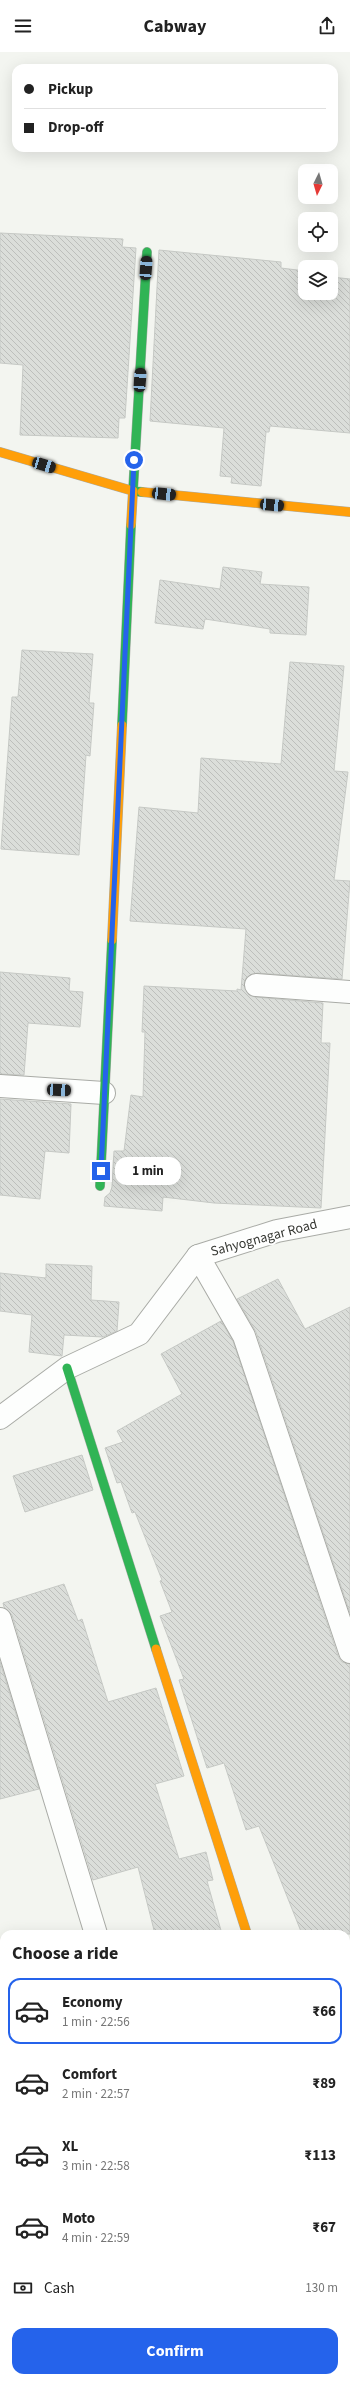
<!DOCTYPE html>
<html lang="en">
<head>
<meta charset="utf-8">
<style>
  body { margin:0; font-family:"Source Sans 3",sans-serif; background:#f6f6f6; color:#222; height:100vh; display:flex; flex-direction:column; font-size:15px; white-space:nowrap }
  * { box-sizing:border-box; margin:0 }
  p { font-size:13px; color:#767676 }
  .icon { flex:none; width:22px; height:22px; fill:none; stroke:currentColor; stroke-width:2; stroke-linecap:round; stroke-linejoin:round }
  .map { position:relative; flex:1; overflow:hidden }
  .sheet { position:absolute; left:0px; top:1878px; width:350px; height:452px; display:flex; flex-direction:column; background:#fff; border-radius:12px 12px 0 0; box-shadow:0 4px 16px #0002 }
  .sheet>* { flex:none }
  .hud { position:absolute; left:12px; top:12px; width:326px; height:88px; border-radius:12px; box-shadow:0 4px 16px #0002; display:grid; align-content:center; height:88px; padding:0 12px; background:#fff }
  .needle { width:26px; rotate:185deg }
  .controls { position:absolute; left:298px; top:112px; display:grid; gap:8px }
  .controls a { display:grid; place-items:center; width:40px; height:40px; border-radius:8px; background:#fff; box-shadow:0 4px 16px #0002; font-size:20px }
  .end { position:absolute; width:18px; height:18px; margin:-9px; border:5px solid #2563eb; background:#fff; box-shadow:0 0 0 2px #fff }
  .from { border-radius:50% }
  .bubble { position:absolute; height:28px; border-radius:12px; background:#fff; box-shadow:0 4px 16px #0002; font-size:13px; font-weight:700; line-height:28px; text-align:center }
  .car { position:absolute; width:12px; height:24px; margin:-12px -6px; border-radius:5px; box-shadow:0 0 3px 1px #0007; background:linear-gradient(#222 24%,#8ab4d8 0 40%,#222 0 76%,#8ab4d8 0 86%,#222 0) }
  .hud b { display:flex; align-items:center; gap:14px; height:38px; font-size:15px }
  .hud b+b { border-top:1px solid #e0e0e0 }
  .hud i { width:10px; height:10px; background:#222 }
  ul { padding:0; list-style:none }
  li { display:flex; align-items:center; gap:12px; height:66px; margin:0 8px 6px; padding:0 4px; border:2px solid transparent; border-radius:12px }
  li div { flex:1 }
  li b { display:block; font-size:15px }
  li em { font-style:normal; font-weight:700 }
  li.active { border-color:#2563eb }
  li>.icon { width:36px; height:36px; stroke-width:1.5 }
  h2 { padding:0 12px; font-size:18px; line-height:48px }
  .pay { display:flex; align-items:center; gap:10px; height:44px; padding:0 12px; font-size:15px }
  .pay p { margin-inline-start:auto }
  .primary-button { display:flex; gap:8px; margin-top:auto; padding:8px 12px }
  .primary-button a { flex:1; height:46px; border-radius:12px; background:#2563eb; color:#fff; font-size:16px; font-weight:700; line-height:46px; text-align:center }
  header { display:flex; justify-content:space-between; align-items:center; height:52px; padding:0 12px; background:#fff; font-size:18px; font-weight:700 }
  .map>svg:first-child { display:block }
</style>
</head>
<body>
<header><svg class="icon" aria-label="menu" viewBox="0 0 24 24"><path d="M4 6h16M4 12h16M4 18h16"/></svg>Cabway<svg class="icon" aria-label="share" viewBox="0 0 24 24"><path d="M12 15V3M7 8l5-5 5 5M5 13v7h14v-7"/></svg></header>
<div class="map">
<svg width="350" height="2330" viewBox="0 0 350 2330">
  <defs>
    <pattern id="building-back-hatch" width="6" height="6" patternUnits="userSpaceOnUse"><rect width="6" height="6" fill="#dbdeda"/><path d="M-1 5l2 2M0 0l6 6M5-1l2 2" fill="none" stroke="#bdbfbc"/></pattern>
  </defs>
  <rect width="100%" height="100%" fill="#f3f5f0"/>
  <g fill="url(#building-back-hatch)" stroke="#c6c9c5">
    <path d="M0 181 123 187 122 195 136 196 125 366H119L118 386 20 383 23 313 0 311Z"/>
    <path d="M159 198 281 210V216L305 219V241H331V222V225L350 227V381L270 374 269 380H266L261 434 231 431 232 425 220 424 224 376 150 369Z"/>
    <path d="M223 515 262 520 260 532 309 535 306 583 270 581V577L205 567 203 577 155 571 160 528 220 537Z"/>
    <path d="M22 598 93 602 89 651H94L90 704 86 703 79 803 1 797 12 645H18Z"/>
    <path d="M290 610 344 614 334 719 348 720 334 828 350 829 342 927 257 921 246 926 244 932 249 943 255 945 323 951 321 991H330L321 1156 214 1151 163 1145 162 1159 104 1154 105 1145 110 1141 112 1135 114 1099H124L131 1043 143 1045 145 980H142L144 934 237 939V937L241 938 246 877 130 869 139 755 198 761 201 706 281 712Z"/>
    <path d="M0 920 70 926 69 939 83 940 80 975 28 971 24 1023 0 1022Z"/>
    <path d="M0 1047 71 1052 69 1101 45 1099 40 1147 0 1143Z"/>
    <path d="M46 1212 92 1214 91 1248 119 1250 117 1279 103 1285 64 1283 62 1304 29 1300 32 1263 0 1259V1221L46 1226Z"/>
    <path d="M278 1227 305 1277 350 1255V1561L256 1280 237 1247Z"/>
    <path d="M221 1269 233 1289 338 1604 342 1610 350 1612V1882H302L259 1774 246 1778 224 1711 207 1716 179 1628 184 1627 160 1564 172 1560 160 1529 162 1528 135 1460 132 1461 121 1430 117 1431 105 1396 123 1390 117 1379 182 1342 161 1302Z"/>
    <path d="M82 1403 93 1438 25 1460 13 1424Z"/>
    <path d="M64 1532 78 1569 82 1567 108 1650 156 1636 184 1724 155 1732 179 1807 206 1800 213 1828 207 1829 222 1882H155L138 1815 93 1828 12 1563 4 1555 3 1551Z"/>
    <path d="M0 1610 39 1737 0 1747Z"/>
  </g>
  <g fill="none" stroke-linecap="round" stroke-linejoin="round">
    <g stroke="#a9aba6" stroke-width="24">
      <g id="street">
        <path d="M256 933 350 940"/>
        <path d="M0 1034 104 1041"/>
        <path d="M198 1204 244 1284 350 1600"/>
        <path d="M0 1366 67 1316 139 1282 198 1204 277 1179 350 1165"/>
        <path d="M0 1567 96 1882"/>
        <path d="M350 2267 347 2284 350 2291"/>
      </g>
    </g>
    <g stroke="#a9aba6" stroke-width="10">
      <g id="fast">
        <path d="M142 440 133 439 147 200"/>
        <path d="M122 673 131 473"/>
        <path d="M100 1134 112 888"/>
        <path d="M67 1316 156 1597"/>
      </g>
    </g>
    <g stroke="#a9aba6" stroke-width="10">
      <g id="slow">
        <path d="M0 400 133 439 131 473"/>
        <path d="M142 440 350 460"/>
        <path d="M112 888 122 673"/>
        <path d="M156 1597 247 1882"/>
      </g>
    </g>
    <use href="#street" stroke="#fdfefd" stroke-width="22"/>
    <use href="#fast" stroke="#30b455" stroke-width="9"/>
    <use href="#slow" stroke="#ff9f0a" stroke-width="9"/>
  </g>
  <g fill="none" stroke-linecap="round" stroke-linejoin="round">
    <path stroke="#2563eb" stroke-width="5" d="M101 1119 134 408"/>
  </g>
  <g text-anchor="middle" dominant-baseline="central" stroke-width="4" stroke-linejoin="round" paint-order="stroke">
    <g font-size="14" fill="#373934" stroke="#fff">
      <text transform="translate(264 1186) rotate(-15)">Sahyognagar Road</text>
    </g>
  </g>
</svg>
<div class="controls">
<a><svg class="needle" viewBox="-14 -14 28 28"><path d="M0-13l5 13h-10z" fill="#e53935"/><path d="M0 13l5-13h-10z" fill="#767676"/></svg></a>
<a><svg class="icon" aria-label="locate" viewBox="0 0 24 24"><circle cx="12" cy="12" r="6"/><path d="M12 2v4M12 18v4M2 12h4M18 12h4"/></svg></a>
<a><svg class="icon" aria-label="layers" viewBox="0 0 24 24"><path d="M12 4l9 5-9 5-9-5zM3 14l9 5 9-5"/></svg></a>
</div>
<i class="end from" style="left:134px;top:408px"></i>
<i class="end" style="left:101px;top:1119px"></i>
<div class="bubble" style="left:115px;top:1105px;width:66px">1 min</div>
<i class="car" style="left:146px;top:216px;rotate:4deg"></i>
<i class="car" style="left:140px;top:328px;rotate:4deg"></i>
<i class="car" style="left:44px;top:413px;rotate:107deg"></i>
<i class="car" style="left:164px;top:442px;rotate:96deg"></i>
<i class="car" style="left:272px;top:453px;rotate:95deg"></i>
<i class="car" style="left:59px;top:1038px;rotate:93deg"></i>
<div class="hud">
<b><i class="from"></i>Pickup</b>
<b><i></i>Drop-off</b>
</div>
<section class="sheet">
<h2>Choose a ride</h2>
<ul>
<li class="active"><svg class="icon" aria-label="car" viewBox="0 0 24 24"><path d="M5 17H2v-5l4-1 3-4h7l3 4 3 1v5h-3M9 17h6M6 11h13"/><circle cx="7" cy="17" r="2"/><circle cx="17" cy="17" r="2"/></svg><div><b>Economy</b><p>1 min · 22:56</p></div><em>₹66</em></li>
<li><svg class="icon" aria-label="car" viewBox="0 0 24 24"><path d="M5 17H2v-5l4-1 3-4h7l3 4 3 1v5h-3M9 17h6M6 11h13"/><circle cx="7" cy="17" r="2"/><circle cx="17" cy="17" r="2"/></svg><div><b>Comfort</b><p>2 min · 22:57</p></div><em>₹89</em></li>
<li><svg class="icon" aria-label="car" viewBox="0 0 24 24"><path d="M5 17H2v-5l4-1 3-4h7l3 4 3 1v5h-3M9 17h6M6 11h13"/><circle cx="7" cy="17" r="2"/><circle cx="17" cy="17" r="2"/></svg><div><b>XL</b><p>3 min · 22:58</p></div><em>₹113</em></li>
<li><svg class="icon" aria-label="car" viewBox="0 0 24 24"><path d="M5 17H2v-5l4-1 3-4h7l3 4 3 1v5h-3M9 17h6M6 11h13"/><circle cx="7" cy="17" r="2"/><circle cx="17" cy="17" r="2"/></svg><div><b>Moto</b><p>4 min · 22:59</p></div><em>₹67</em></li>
</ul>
<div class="pay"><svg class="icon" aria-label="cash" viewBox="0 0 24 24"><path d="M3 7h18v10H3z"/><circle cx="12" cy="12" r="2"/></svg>Cash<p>130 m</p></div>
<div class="primary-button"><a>Confirm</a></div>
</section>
</div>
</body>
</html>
